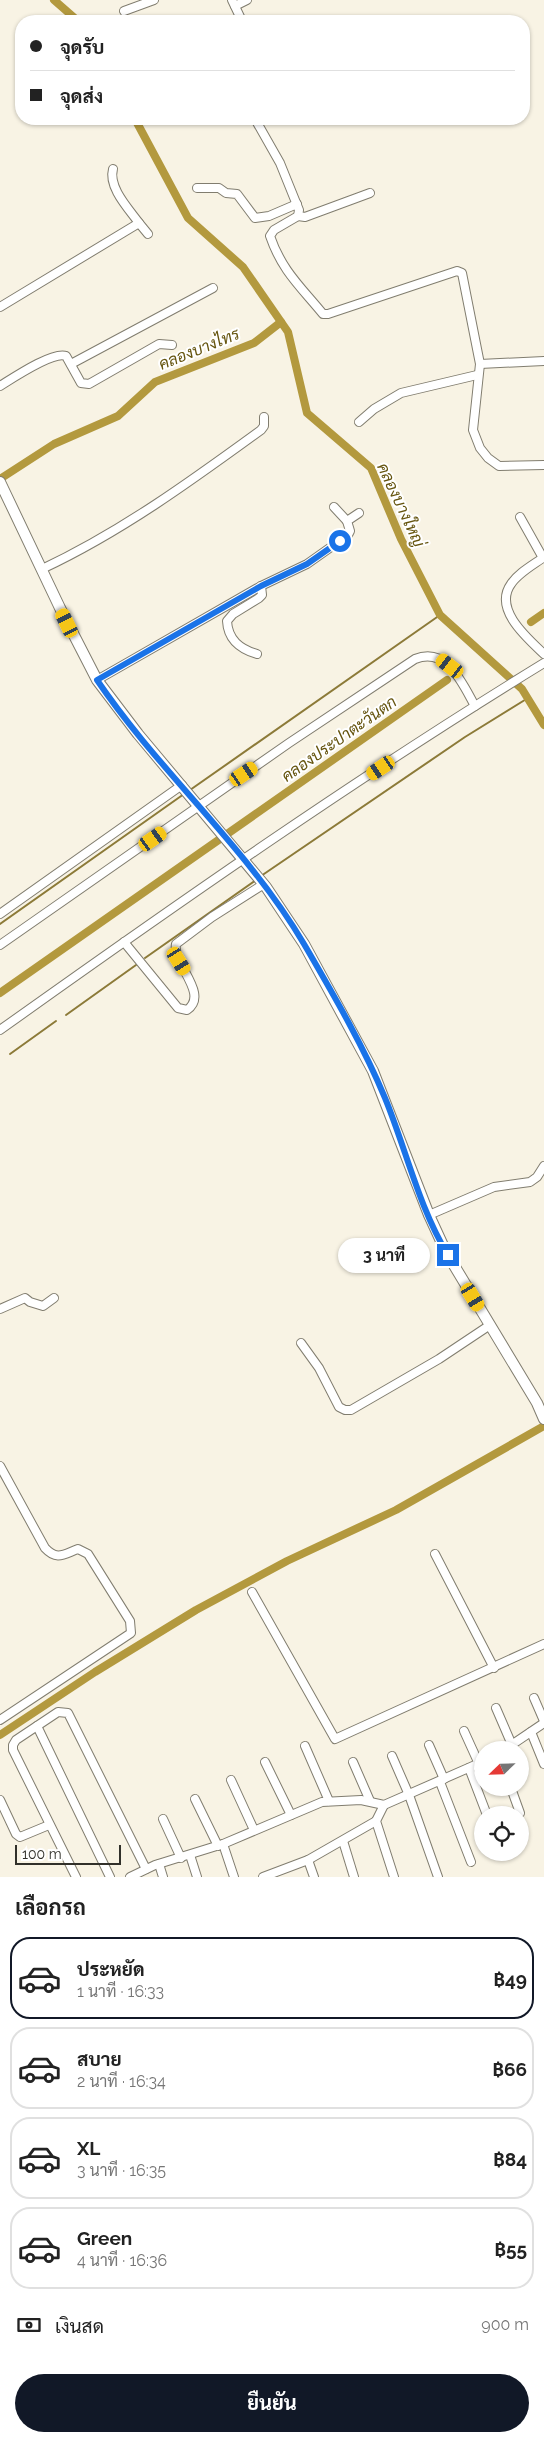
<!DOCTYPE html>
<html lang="th">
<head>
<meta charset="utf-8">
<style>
  body { margin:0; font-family:Raleway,Sarabun,sans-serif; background:#f6f6f6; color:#222; height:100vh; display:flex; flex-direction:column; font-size:19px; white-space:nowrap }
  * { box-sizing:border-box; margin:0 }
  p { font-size:16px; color:#767676 }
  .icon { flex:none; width:28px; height:28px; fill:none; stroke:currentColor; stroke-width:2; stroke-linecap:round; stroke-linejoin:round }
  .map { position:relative; height:1877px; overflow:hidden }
  .side { display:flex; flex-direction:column; background:#fff; flex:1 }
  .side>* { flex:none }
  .guide { position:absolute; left:15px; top:15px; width:515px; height:110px; border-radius:20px; box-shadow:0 1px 4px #0004; display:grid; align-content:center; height:110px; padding:0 15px; background:#fff }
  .needle { width:32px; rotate:247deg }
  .buttons { position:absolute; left:474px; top:1741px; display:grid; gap:10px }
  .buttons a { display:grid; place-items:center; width:55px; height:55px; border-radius:50%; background:#fff; box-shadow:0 1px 4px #0004; font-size:25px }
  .scale { position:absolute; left:15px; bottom:12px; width:106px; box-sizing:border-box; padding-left:5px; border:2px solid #31302a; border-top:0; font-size:14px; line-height:18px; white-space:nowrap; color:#31302a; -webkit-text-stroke:4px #fff; paint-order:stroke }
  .end { position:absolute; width:22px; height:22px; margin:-11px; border:6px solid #1a73e8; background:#fff; box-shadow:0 0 0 2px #fff }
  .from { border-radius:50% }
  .bubble { position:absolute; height:35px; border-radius:18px; background:#fff; box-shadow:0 1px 4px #0004; font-size:16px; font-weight:700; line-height:35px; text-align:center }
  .car { position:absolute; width:15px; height:30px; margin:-15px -8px; border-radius:6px; box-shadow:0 0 4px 1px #0007; background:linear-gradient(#f5c518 24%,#345 0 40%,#f5c518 0 76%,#345 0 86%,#f5c518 0) }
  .guide b { display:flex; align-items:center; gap:18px; height:48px; font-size:19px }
  .guide b+b { border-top:1px solid #e0e0e0 }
  .guide i { width:12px; height:12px; background:#222 }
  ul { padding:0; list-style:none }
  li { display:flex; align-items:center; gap:15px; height:82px; margin:0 10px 8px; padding:0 5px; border:2px solid #e0e0e0; border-radius:20px }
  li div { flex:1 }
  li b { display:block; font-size:19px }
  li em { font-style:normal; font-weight:700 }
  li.selected { border-color:#111827 }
  li>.icon { width:45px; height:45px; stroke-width:1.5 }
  h2 { padding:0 15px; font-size:22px; line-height:60px }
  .pay { display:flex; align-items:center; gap:12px; height:55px; padding:0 15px; font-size:19px }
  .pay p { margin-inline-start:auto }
  .button { display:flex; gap:10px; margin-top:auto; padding:10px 15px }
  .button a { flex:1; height:58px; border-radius:30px; background:#111827; color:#fff; font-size:20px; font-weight:700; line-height:58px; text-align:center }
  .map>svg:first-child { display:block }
</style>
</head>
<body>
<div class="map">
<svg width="544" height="1877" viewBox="0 0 544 1877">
  <rect width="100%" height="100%" fill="#f8f3e4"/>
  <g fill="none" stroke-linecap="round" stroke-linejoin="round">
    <g stroke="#8c7a38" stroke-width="2">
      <path d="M190 790 440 615"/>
      <path d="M261 876 465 737 528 698"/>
      <path d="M0 924 184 794"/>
      <path d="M145 958 256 880"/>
      <path d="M66 1015 136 965"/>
      <path d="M10 1054 56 1021"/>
    </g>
    <g stroke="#b3993e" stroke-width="8">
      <path d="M54 0 78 21"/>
      <path d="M135 119 188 218 243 267 288 332 307 413 371 468 401 539 440 615 522 689 544 725"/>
      <path d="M0 479 54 444 118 416 155 382 254 343 281 322"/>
      <path d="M531 622 544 613"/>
      <path d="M0 993 447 680"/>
      <path d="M0 1735 95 1672 196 1610 287 1561 396 1510 544 1426"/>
    </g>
    <g stroke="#817d6f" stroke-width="10">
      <g id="minor">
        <path d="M232 0 242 21"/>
        <path d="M235 6 247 0"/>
        <path d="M124 11 154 0"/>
        <path d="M255 119 280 163 299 210 298 216 274 230 270 236C282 271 301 287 323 314H328L457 271 462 273 480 364 473 430 480 448 488 458 499 466 544 465"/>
        <path d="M113 169C108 187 128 208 139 223"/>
        <path d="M197 188H219L226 193 237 194 255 218 269 216 297 204"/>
        <path d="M298 216 305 217 370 193"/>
        <path d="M0 307 139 223 148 234"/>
        <path d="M71 364 213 288"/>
        <path d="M480 364 544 361"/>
        <path d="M0 386C13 378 53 351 66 356L81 383 89 384 159 344 172 345"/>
        <path d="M359 422 374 409 401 393 477 375"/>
        <path d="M334 507 347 521"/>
        <path d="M520 517 543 558"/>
        <path d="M544 557C533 565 518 573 511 584 493 609 527 638 544 654"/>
        <path d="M42 569C121 532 191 481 261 430L264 426V417"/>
        <path d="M257 654C240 649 228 640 227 621L233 614 259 598 262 595 261 586"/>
        <path d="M97 680 261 586 307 564 348 535 350 531 347 521 359 513"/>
        <path d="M0 914 182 785"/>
        <path d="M124 942 178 1008 187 1010C210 994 172 964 176 944L212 917 264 884"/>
        <path d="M0 945 289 743 415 659C447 646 462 683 475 706"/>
        <path d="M0 1030C178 903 358 777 544 663"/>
        <path d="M429 1215 494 1187 530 1182 537 1177 544 1166"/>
        <path d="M0 1309 25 1298 30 1302 43 1306 54 1298"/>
        <path d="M301 1343 319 1368 339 1407 345 1410H351L439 1359 490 1325"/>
        <path d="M0 1466 45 1548C57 1561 64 1554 78 1549L88 1554 130 1621 131 1633 0 1720"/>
        <path d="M435 1554 494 1668"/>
        <path d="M252 1592 335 1739 544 1644"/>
        <path d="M534 1698 544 1721"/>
        <path d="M496 1708 512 1745"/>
        <path d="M37 1726 110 1877"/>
        <path d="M464 1731 479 1764"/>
        <path d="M531 1732 544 1764"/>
        <path d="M429 1745 444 1779"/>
        <path d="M305 1746 329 1801"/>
        <path d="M504 1750 544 1723"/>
        <path d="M392 1756 409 1795 438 1877"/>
        <path d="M265 1762 291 1815"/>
        <path d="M353 1762 370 1801"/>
        <path d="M469 1768 487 1815"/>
        <path d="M231 1780 254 1830"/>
        <path d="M440 1782 471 1862"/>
        <path d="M511 1788 520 1813"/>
        <path d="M195 1799 218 1846"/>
        <path d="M0 1800 16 1834 20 1837 49 1825"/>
        <path d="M384 1805 376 1821 394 1877"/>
        <path d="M163 1819 181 1858"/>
        <path d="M343 1841 354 1877"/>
        <path d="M223 1844 234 1877"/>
        <path d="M190 1855 197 1877"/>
        <path d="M308 1860 314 1877"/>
        <path d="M159 1864 163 1877"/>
        <path d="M76 1877 13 1750V1745L16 1740 58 1712 68 1713 146 1869"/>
        <path d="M130 1877 155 1865 223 1844 322 1802 361 1800 384 1805 482 1762"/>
        <path d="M263 1877 308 1860 376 1821"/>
      </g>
    </g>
    <g stroke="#817d6f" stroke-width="12">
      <path id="tertiary" d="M0 482 60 608 97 680 138 734 266 887 304 944 373 1071 429 1215 446 1252 537 1403 544 1419"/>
    </g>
    <use href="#minor" stroke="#fff" stroke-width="8"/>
    <use href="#tertiary" stroke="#fff" stroke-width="10"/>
  </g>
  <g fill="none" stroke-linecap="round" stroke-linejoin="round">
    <path stroke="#1a73e8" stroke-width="6" d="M340 541 307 564 261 586 97 680C160 773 247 847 304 944 333 994 363 1045 385 1098 406 1149 419 1208 448 1255"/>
  </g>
  <g text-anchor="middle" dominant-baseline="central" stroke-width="4" stroke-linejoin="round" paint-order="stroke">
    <g font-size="16" font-style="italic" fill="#65540e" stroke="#fff">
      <text transform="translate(199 349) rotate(-22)">คลองบางไทร</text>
      <text transform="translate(401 505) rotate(65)">คลองบางใหญ่</text>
      <text transform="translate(339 739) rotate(-35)">คลองประปาตะวันตก</text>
    </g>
  </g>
</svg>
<div class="buttons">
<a><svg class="needle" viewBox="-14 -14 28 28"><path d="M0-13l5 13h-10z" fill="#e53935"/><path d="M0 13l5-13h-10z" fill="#767676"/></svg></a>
<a><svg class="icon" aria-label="locate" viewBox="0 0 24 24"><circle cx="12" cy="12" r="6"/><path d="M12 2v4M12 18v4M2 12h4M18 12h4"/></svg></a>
</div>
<div class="scale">100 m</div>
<i class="end from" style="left:340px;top:541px"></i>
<i class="end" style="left:448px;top:1255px"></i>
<div class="bubble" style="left:338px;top:1238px;width:92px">3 นาที</div>
<i class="car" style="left:67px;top:623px;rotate:334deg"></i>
<i class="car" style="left:450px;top:666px;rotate:307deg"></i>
<i class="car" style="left:381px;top:768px;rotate:236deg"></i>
<i class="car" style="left:244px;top:774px;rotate:56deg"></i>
<i class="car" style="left:153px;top:839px;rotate:55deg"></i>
<i class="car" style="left:179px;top:961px;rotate:148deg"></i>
<i class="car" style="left:473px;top:1297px;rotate:149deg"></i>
<div class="guide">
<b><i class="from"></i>จุดรับ</b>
<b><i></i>จุดส่ง</b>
</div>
</div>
<section class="side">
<h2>เลือกรถ</h2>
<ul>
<li class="selected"><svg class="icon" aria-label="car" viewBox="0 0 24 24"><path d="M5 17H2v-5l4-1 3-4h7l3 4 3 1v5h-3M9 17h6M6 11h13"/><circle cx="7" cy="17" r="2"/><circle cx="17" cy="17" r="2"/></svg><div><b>ประหยัด</b><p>1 นาที · 16:33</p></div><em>฿49</em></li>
<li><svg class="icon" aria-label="car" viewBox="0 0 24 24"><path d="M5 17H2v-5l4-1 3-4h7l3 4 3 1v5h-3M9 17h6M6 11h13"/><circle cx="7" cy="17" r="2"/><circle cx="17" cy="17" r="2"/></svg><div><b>สบาย</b><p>2 นาที · 16:34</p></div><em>฿66</em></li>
<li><svg class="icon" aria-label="car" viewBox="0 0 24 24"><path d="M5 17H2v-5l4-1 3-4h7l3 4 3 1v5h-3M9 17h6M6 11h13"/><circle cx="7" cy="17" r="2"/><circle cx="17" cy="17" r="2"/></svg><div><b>XL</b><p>3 นาที · 16:35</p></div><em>฿84</em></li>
<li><svg class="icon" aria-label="car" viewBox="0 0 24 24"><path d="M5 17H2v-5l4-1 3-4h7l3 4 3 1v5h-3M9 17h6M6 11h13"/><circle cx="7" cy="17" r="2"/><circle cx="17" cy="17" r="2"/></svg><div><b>Green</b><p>4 นาที · 16:36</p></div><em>฿55</em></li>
</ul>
<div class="pay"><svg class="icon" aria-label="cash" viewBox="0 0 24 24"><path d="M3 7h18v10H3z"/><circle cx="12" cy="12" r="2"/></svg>เงินสด<p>900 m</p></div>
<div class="button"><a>ยืนยัน</a></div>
</section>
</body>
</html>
